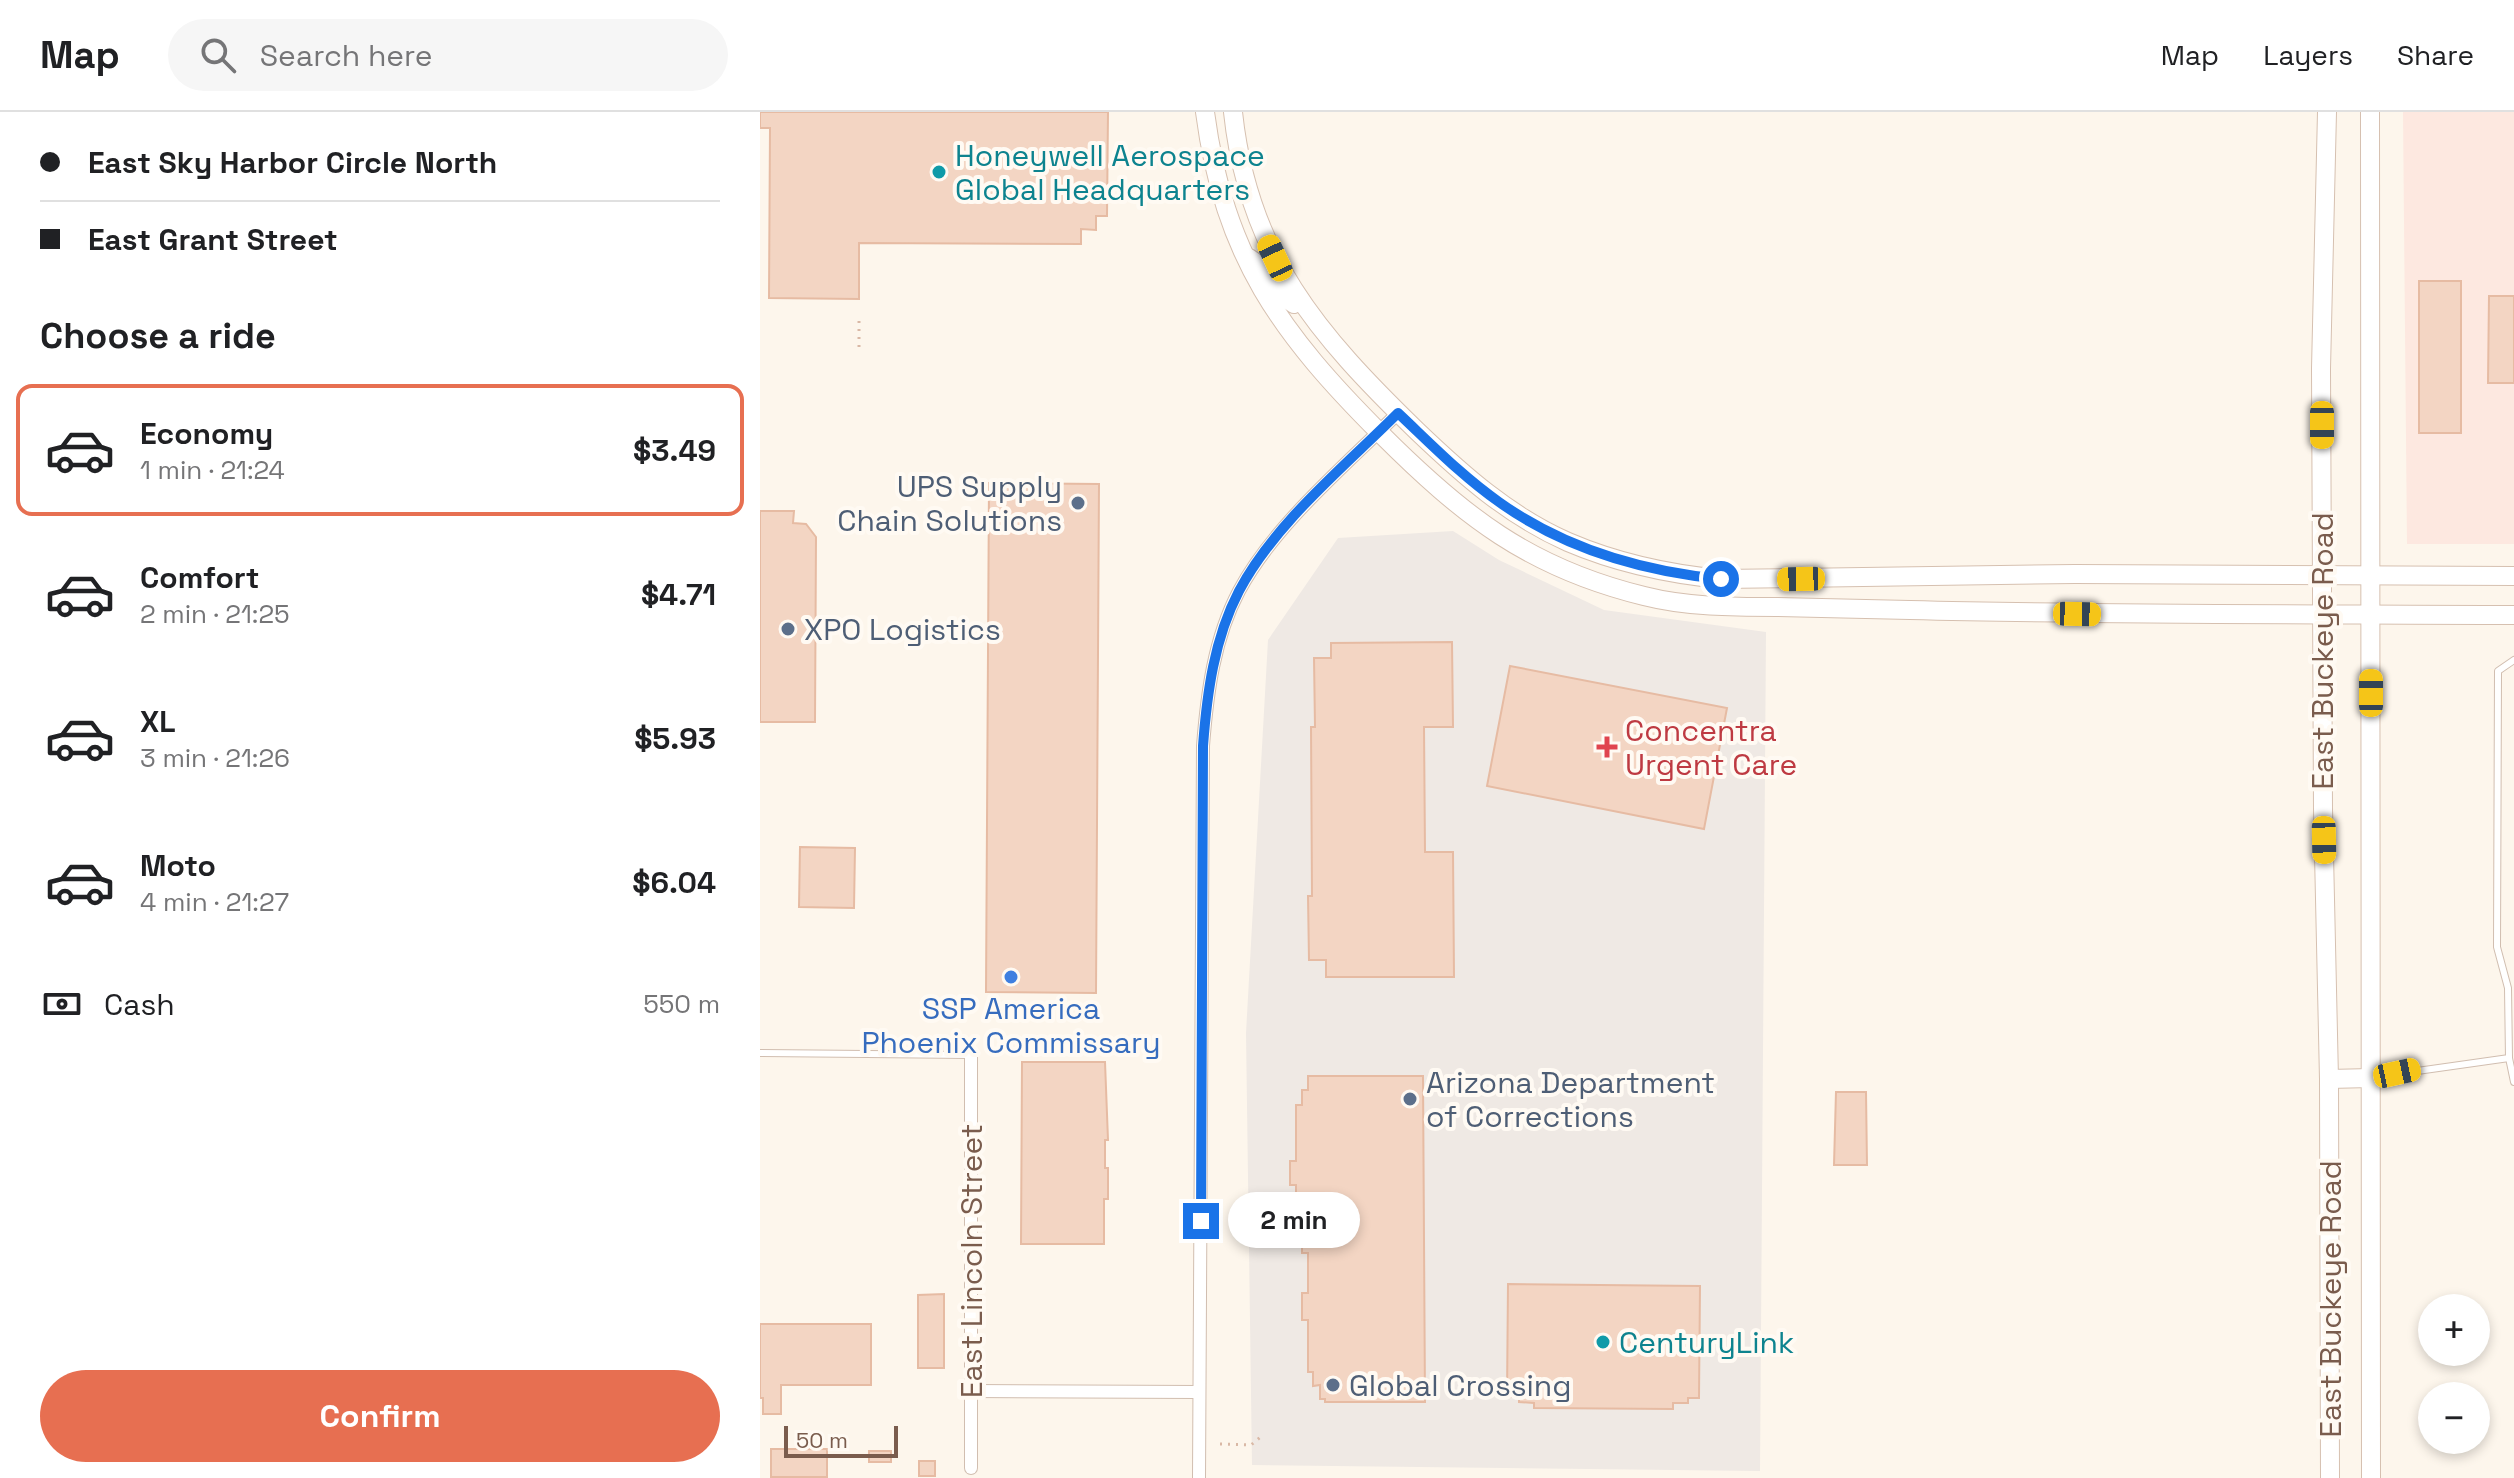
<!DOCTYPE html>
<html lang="en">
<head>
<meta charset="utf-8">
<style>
  body { margin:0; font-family:"Space Grotesk",sans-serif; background:#f6f6f6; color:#202124; height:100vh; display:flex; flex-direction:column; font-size:30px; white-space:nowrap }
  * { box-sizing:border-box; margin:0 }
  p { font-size:26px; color:#757577 }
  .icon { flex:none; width:44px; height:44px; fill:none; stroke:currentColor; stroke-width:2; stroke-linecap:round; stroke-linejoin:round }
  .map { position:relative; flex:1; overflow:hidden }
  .details { display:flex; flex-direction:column; background:#fff; width:760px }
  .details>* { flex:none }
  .banner { display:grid; align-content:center; height:176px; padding:0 40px; background:#fff }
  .buttons { position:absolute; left:1658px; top:1182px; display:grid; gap:16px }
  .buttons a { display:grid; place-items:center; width:72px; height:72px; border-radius:50%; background:#fff; box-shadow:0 4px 12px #0003; font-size:40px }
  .scale { position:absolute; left:24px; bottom:20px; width:114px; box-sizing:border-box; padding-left:8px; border:4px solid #7a5c4d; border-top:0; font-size:22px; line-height:28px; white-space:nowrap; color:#7a5c4d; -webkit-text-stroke:6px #fffaf3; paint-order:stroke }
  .end { position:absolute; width:36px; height:36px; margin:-18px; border:10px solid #1a73e8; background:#fff; box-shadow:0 0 0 4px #fff }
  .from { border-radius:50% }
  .bubble { position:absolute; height:56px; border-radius:28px; background:#fff; box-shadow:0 4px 12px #0003; font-size:26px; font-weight:700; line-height:56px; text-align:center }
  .car { position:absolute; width:24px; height:48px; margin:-24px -12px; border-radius:10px; box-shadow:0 0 6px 2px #0007; background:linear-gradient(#f5c518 24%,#345 0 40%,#f5c518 0 76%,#345 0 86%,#f5c518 0) }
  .banner b { display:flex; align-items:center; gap:28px; height:76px; font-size:30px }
  .banner b+b { border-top:2px solid #e0e0e0 }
  .banner i { width:20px; height:20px; background:#202124 }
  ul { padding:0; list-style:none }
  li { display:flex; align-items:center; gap:24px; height:132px; margin:0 16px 12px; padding:0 24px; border:4px solid transparent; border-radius:16px }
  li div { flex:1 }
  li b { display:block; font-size:30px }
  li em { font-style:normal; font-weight:700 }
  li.selected { border-color:#e76f51 }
  li>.icon { width:72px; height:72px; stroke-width:1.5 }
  h2 { padding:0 40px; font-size:36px; line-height:96px }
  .pay { display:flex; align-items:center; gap:20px; height:88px; padding:0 40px; font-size:30px }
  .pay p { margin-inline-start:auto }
  .cta { display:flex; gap:16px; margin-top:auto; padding:16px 40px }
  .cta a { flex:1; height:92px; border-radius:48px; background:#e76f51; color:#fff; font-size:32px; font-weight:700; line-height:92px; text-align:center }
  header { display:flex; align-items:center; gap:48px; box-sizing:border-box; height:112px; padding:0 40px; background:#fff; border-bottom:2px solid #e0e0e0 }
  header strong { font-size:38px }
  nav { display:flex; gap:44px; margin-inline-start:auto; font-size:28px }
  .search { width:560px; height:72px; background:#f6f6f6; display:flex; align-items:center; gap:20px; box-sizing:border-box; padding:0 28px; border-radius:44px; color:#757577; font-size:30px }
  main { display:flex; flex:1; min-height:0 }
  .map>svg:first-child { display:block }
</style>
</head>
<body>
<header>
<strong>Map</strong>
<div class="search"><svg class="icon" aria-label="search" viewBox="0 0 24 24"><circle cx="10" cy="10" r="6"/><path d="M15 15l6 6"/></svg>Search here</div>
<nav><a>Map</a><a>Layers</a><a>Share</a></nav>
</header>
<main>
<section class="details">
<div class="banner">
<b><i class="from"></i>East Sky Harbor Circle North</b>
<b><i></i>East Grant Street</b>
</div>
<h2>Choose a ride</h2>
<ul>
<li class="selected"><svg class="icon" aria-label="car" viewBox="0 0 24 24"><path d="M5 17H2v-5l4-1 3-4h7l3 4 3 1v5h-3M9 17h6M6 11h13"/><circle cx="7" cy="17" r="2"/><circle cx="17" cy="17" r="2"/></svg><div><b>Economy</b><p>1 min · 21:24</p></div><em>$3.49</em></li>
<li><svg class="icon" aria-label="car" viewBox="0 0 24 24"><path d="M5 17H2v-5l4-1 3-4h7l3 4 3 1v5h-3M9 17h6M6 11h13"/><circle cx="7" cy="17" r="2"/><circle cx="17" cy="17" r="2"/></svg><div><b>Comfort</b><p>2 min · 21:25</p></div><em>$4.71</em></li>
<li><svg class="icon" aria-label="car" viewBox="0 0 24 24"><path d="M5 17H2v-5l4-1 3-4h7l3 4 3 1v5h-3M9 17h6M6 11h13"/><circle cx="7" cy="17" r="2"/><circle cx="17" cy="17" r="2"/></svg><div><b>XL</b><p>3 min · 21:26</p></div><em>$5.93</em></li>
<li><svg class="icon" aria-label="car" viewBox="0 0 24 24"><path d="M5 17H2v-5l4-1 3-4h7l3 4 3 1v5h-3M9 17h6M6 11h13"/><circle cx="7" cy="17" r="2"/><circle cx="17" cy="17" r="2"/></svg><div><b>Moto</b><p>4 min · 21:27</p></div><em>$6.04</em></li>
</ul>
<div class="pay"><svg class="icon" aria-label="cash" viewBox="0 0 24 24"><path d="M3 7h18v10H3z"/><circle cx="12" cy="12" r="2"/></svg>Cash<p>550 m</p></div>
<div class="cta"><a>Confirm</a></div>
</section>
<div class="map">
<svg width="1754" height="1366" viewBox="0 0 1754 1366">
  <rect width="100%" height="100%" fill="#fdf6ec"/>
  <path fill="#fde8e0" d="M1643 0H1754V432H1647Z"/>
  <path fill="#efe9e4" d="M693 419 739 448 844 498 1006 520 1000 1359 492 1353 486 921 508 528 578 426Z"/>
  <g fill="#f3d5c3" stroke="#e6bba3" stroke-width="2">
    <path d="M0 0H348L347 104H336V118L321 117V132L99 131V187L9 186 10 16H0Z"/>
    <rect x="1659" y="169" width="42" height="152"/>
    <path d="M1729 184H1754V271H1728Z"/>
    <path d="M229 371 339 372 336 881 226 880Z"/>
    <path d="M0 399H34L33 411 46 412 56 425 55 610H0Z"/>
    <path d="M692 530 693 615H664L665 740H693L694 865H566V848H549L548 784H552L551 615H555L554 546H571V531Z"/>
    <path d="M750 554 967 596 944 717 727 674Z"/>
    <path d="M40 735 95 736 94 796 39 795Z"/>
    <path d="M262 950H345L348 1028H345V1056H348V1087H344V1132H261Z"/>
    <path d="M548 964H663L665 1290H565V1287H560V1273L553 1274V1260H548V1208H542V1181H548V1141H542V1127H536V1073H530V1049H536V993H542V978H548Z"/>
    <path d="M1076 980H1106L1107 1053H1074Z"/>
    <path d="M748 1172 940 1174 939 1286H928V1291H913V1297L774 1296V1291L759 1290V1285H747Z"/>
    <path d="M184 1182V1256H158V1183Z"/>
    <path d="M0 1212H111V1273H21V1302H3V1286H0Z"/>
    <rect x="11" y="1337" width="56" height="28"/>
    <rect x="109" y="1339" width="22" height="11"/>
    <rect x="159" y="1349" width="16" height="15"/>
  </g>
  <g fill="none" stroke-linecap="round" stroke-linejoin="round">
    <g stroke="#d1beb0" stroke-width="8">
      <g id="lane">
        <path d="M0 941 211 943"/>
        <path d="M1749 946 1754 970"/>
        <path d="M1615 965 1749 946 1748 876 1737 835 1738 559 1754 548"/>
      </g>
    </g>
    <g stroke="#d1beb0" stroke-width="14">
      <g id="street">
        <path d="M211 1279 439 1280"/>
        <path d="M211 1356V943"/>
        <path d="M439 1366 443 634C447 582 454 526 479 479 514 413 585 354 638 301"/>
      </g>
    </g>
    <g stroke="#d6c0b0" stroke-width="20">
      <g id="secondary">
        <path d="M445 0C464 145 521 222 621 322 703 404 769 456 884 484 927 495 973 495 1017 495 1061 496 1106 497 1150 498 1351 503 1553 502 1754 503"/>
        <path d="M473 0C488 143 558 223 657 319 703 363 749 404 808 430 857 451 908 462 961 467L1315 462 1754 464"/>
        <path d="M1567 0 1561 257 1563 697 1569 967 1570 1366"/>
        <path d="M1610 0 1611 1366"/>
        <path d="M489 146C508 158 515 181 534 192"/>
        <path d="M1569 967 1611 966"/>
      </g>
    </g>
    <g stroke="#d9b8a5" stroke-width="3" stroke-dasharray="2 6" stroke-linecap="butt">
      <path d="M99 209V235"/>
      <path d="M460 1332 491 1333 503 1323"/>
    </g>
    <use href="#lane" stroke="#fff" stroke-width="6"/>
    <use href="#street" stroke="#fff" stroke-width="12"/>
    <use href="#secondary" stroke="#fff" stroke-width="18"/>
  </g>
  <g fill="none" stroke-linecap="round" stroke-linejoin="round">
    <path stroke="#1a73e8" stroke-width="10" d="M441 1109 443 634C447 581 454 527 479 479 515 411 584 355 638 301 671 332 702 364 739 390 805 437 881 459 961 467"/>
  </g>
  <g fill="#0f9aa8" stroke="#fffaf3" stroke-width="3">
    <circle cx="179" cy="60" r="8"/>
    <circle cx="843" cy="1230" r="8"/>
  </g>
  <g fill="#5c6f8a" stroke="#fffaf3" stroke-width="3">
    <circle cx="318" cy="391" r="8"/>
    <circle cx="28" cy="517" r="8"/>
    <circle cx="650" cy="987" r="8"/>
    <circle cx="573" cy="1273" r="8"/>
  </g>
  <path fill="#e0444e" stroke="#fffaf3" stroke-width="3" d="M843 623h8v8h8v8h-8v8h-8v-8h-8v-8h8z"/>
  <circle fill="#3f7fe0" stroke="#fffaf3" stroke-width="3" cx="251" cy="865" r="8"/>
  <g text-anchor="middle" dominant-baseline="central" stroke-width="8" stroke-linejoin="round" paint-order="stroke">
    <g font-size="30" fill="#0d838f" stroke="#fffaf3" text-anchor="start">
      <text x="195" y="43">Honeywell Aerospace<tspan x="195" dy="34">Global Headquarters</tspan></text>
      <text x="859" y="1230">CenturyLink</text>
    </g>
    <g font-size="30" fill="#4e5e75" stroke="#fffaf3" text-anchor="start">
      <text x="302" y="374" text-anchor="end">UPS Supply<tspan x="302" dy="34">Chain Solutions</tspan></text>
      <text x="44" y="517">XPO Logistics</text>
      <text x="666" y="970">Arizona Department<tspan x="666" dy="34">of Corrections</tspan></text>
      <text x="589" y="1273">Global Crossing</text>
    </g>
    <g font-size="30" fill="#7a5c4d" stroke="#fffaf3">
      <text transform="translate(1562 539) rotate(-90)">East Buckeye Road</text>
      <text transform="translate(211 1149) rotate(-90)">East Lincoln Street</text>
      <text transform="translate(1570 1187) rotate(-90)">East Buckeye Road</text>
    </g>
    <g font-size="30" fill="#be3a42" stroke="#fffaf3" text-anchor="start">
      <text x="865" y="618">Concentra<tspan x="865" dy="34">Urgent Care</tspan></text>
    </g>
    <g font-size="30" fill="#366cbe" stroke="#fffaf3">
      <text x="251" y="896">SSP America<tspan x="251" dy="34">Phoenix Commissary</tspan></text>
    </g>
  </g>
</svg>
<div class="buttons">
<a>+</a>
<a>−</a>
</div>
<div class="scale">50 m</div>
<i class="end from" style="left:961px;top:467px"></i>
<i class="end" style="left:441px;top:1109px"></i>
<div class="bubble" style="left:468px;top:1080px;width:132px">2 min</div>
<i class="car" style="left:515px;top:146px;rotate:335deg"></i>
<i class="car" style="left:1562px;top:313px;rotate:180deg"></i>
<i class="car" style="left:1041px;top:467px;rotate:269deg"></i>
<i class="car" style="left:1317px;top:502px;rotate:91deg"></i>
<i class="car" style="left:1611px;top:581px;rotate:0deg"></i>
<i class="car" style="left:1564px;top:728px;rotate:179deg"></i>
<i class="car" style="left:1637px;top:961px;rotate:78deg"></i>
</div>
</main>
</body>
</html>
